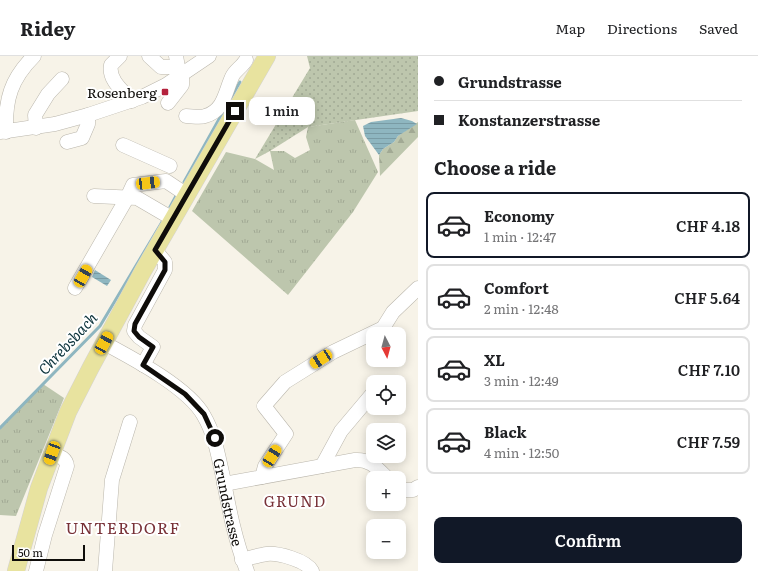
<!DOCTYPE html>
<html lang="en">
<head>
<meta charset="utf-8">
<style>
  body { margin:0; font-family:Literata,serif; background:#f2f2f2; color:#202124; height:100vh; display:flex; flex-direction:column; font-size:15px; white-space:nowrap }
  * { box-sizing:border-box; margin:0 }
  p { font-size:13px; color:#757577 }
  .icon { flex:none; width:22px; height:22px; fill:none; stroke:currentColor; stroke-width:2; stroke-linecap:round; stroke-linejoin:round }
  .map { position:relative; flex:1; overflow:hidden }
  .details { display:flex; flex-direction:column; background:#fff; width:340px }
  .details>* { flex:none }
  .top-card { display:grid; align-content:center; height:88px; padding:0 16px; background:#fff }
  .needle { width:26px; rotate:174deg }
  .fabs { position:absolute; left:366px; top:271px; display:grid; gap:8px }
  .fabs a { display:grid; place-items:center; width:40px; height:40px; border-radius:8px; background:#fff; box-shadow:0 2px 10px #0003; font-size:20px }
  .scale { position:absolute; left:12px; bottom:10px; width:73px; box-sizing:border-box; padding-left:4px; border:2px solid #0f0d0a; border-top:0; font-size:11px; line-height:14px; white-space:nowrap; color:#0f0d0a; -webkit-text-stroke:3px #fff; paint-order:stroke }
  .end { position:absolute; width:18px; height:18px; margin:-9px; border:5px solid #0f0d0a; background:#fff; box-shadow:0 0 0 2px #fff }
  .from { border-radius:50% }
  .bubble { position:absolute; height:28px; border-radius:8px; background:#fff; box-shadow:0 2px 10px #0003; font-size:13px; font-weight:600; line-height:28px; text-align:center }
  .car { position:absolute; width:12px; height:24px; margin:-12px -6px; border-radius:5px; box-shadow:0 0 3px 1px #0007; background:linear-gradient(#f5c518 24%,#345 0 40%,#f5c518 0 76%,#345 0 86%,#f5c518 0) }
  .top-card b { display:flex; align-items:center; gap:14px; height:38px; font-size:15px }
  .top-card b+b { border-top:1px solid #e0e0e0 }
  .top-card i { width:10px; height:10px; background:#202124 }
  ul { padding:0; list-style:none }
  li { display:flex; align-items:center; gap:12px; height:66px; margin:0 8px 6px; padding:0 8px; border:2px solid #e0e0e0; border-radius:8px }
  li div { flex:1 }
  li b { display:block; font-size:15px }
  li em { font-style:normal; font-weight:600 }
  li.on { border-color:#111827 }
  li>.icon { width:36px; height:36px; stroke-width:1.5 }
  h2 { padding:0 16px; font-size:18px; line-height:48px }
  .primary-button { display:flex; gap:8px; margin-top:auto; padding:8px 16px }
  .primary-button a { flex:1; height:46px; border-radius:8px; background:#111827; color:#fff; font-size:16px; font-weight:600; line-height:46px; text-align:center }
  header { display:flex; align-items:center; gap:24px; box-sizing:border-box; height:56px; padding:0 20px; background:#fff; border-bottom:1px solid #e0e0e0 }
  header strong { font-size:19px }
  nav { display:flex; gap:22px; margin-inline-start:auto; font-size:14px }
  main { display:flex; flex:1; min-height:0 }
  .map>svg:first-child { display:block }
</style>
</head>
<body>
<header>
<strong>Ridey</strong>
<nav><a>Map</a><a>Directions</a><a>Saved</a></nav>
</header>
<main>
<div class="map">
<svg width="418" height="515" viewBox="0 0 418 515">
  <defs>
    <pattern id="grass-tufts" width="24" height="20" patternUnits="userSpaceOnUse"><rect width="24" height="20" fill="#bdc6ad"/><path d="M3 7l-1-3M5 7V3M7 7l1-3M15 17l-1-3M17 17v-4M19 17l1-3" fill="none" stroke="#a1a994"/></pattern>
    <pattern id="forest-firs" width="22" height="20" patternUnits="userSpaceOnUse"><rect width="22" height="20" fill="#bdc6ad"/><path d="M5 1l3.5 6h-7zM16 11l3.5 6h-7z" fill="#a1a994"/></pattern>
    <pattern id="park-dots" width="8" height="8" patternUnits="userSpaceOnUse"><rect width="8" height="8" fill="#bdc6ad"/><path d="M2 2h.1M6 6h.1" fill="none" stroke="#a1a994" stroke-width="1.8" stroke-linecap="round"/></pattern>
    <pattern id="water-rules" width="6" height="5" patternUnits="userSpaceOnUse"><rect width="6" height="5" fill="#8eb6c0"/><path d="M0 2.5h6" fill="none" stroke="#799ba4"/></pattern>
  </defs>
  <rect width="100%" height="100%" fill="#f7f3e8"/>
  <g fill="url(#grass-tufts)">
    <path d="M355 64 378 116 353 156 288 239 192 155 226 96 255 103 274 114 270 95H284L295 102 310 94 306 81 308 71Z"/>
    <path d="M43 328 64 342 16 460 0 459V372Z"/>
  </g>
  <path fill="url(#forest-firs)" d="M418 66V81L380 120 379 99 383 93 394 86 398 80Z"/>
  <path fill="url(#park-dots)" d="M307 0H418V55L308 71 270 95 255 103 310 12Z"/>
  <g fill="url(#water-rules)">
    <path d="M401 62 412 65 417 68 398 80 394 86 383 93 379 99 365 80 363 70 371 66Z"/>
    <path d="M95 214 111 224 107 230 92 221Z"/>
  </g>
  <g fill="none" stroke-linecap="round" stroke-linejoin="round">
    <g stroke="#8eb6c0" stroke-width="3">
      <path d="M231 42 240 26"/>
      <path d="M184 126 223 56"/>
      <path d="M170 151 177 138"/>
      <path d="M0 372 100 270 162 166"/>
    </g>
    <g stroke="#bab6ac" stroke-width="15">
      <g id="minor">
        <path d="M120 0 111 9C108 24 123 35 132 45"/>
        <path d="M149 0 161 11H178"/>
        <path d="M168 47 182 29V18L178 11 176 0"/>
        <path d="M186 60C192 60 200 62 205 60 224 55 225 36 232 21 234 15 242 11 246 4"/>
        <path d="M36 72 35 59 48 38 62 23"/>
        <path d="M0 76 55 68 88 59 142 41 166 29 209 0"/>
        <path d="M6 76C5 43 11 23 34 0"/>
        <path d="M67 86 82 82 88 68V59"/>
        <path d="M123 89 170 110"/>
        <path d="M94 140 137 142 173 163"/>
        <path d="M75 232 127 142 133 129 166 125 187 139"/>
        <path id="s1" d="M104 287C132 302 189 332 204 360 215 379 218 399 223 421 229 453 235 484 247 515"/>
        <path d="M143 309 153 291 139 281 134 275 135 269 165 214V206L155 194"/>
        <path d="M322 410 341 375 373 337"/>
        <path d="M262 421 265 410 286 378 264 350 285 326 333 296 383 272 393 256 418 232"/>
        <path d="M224 428 355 404C370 403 377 412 387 422"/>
        <path d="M399 434H413L418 431"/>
        <path d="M242 504C250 502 259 499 267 498 278 497 306 504 312 515"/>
        <path d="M36 515 45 479 67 410C66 401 58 400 51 397"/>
        <path d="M105 515 112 424 130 366"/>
      </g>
    </g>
    <g stroke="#d4d3d3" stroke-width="18">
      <path id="major" d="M16 515 39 432 68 356 91 311 143 215 267 0"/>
    </g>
    <use href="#minor" stroke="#fff" stroke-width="14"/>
    <use href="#major" stroke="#e8e39f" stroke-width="17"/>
  </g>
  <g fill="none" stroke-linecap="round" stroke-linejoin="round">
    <path stroke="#0f0d0a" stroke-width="5" d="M215 382 204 358 185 338 143 309 153 291 139 281 134 275 135 268 165 214V206L155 194 235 55"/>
  </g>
  <rect fill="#b4213c" stroke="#fff" stroke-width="1.5" x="161" y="32" width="8" height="8" rx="2"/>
  <g text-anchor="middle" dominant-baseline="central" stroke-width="4" stroke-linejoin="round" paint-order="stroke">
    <g font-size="14" fill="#0f0d0a" stroke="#fff" text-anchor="end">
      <text x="157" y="36">Rosenberg</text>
    </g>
    <g font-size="14" fill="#0f0d0a" stroke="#fff">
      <text stroke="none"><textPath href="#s1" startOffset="215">Grundstrasse</textPath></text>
    </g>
    <g font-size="15" font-style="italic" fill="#0c333b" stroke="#fff">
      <text transform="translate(67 287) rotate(-47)">Chrebsbach</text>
    </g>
    <g font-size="15" letter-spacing="1" fill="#783137" stroke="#fff">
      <text x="295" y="444">GRUND</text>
    </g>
    <g font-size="16" letter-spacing="1" fill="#783137" stroke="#fff">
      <text x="123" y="471">UNTERDORF</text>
    </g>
  </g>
</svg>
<div class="fabs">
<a><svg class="needle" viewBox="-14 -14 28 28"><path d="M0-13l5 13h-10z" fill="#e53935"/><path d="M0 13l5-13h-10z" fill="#757577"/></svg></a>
<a><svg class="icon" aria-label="locate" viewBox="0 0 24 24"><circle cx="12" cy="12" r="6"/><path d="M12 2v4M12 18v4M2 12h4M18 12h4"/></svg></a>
<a><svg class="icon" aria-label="layers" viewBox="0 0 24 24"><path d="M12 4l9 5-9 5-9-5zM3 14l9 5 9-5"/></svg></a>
<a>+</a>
<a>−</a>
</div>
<div class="scale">50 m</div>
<i class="end from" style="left:215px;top:382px"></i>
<i class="end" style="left:235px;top:55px"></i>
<div class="bubble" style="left:249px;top:41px;width:66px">1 min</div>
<i class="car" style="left:148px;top:127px;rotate:83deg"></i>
<i class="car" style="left:83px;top:220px;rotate:30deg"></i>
<i class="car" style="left:104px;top:287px;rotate:29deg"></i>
<i class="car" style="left:321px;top:303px;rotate:237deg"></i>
<i class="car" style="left:52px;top:397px;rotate:200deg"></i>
<i class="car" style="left:272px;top:400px;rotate:32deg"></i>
</div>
<section class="details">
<div class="top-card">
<b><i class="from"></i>Grundstrasse</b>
<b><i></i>Konstanzerstrasse</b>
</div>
<h2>Choose a ride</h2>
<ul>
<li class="on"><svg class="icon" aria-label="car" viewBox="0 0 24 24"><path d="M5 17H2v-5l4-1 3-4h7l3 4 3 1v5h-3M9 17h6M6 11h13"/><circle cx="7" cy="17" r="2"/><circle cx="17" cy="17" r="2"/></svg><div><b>Economy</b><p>1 min · 12:47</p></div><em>CHF 4.18</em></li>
<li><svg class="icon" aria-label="car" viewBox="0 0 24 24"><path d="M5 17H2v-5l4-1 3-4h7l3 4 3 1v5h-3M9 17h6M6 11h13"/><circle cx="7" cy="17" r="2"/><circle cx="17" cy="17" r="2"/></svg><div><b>Comfort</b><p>2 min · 12:48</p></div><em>CHF 5.64</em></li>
<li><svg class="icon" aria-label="car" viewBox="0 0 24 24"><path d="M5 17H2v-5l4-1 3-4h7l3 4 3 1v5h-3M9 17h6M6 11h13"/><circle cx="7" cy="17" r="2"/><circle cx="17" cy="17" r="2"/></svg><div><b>XL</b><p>3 min · 12:49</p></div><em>CHF 7.10</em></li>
<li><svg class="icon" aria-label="car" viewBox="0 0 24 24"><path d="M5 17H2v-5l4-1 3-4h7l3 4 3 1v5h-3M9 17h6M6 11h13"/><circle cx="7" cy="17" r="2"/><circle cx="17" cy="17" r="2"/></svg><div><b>Black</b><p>4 min · 12:50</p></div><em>CHF 7.59</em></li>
</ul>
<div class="primary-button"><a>Confirm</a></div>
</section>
</main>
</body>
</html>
